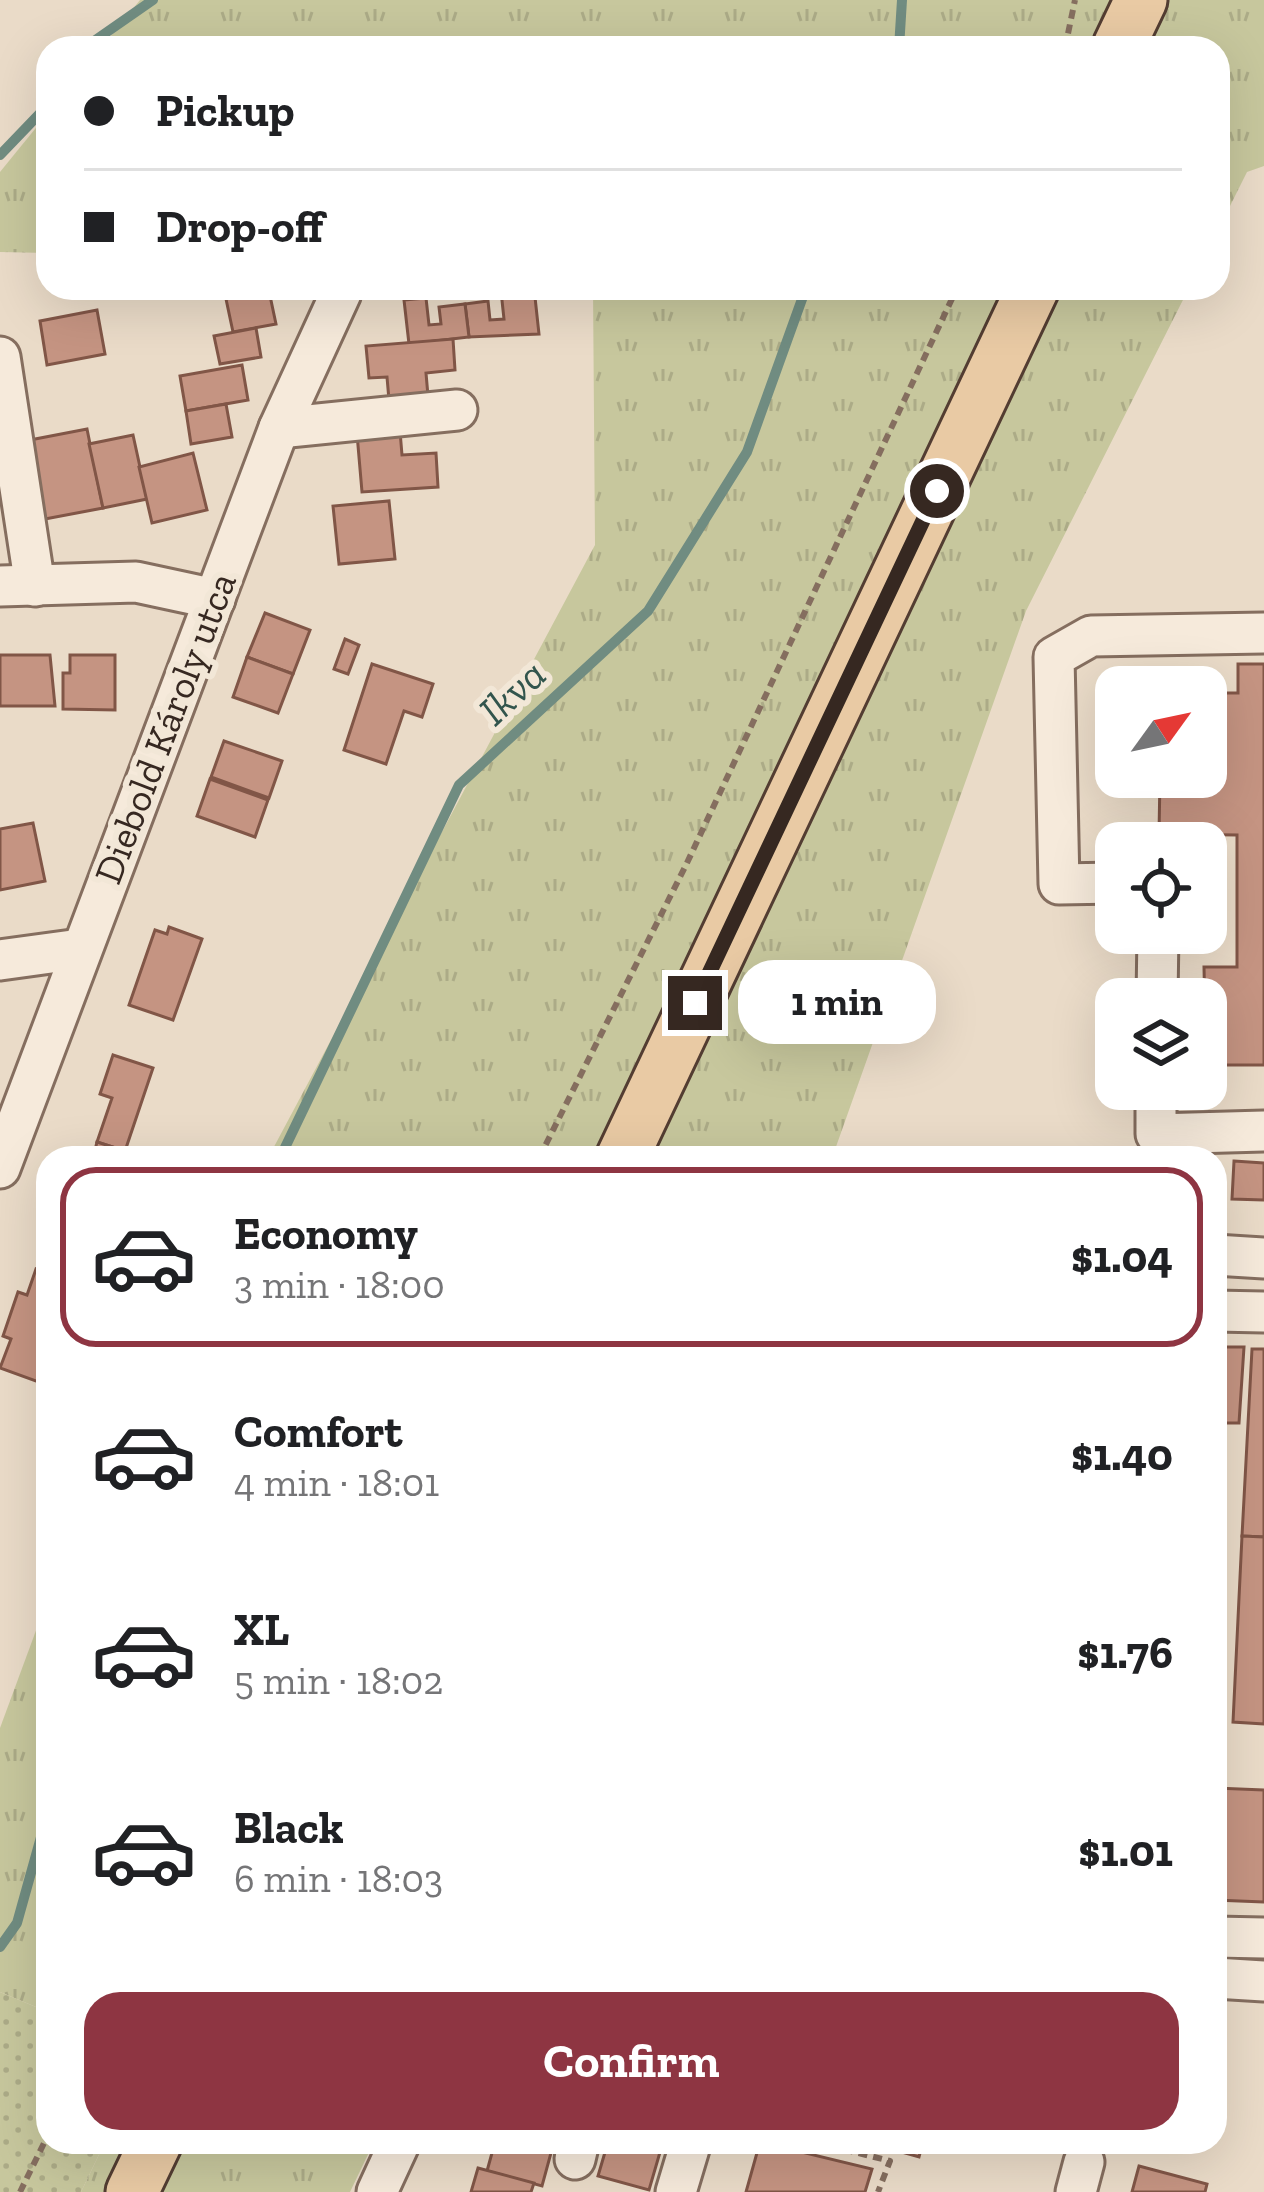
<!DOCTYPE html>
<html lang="en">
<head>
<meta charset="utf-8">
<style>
  body { margin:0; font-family:"Zilla Slab",serif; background:#f6f6f6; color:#202124; height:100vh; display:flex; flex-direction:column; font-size:45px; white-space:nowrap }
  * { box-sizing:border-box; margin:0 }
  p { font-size:39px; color:#757577 }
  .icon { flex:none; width:66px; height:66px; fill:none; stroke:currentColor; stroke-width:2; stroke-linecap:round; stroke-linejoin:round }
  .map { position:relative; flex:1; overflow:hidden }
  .details { position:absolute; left:36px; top:1146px; width:1191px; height:1008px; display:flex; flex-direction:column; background:#fff; border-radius:36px; box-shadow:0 12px 48px #0002 }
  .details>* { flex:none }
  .hud { position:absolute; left:36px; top:36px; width:1194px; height:264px; border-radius:36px; box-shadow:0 12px 48px #0002; display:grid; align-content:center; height:264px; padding:0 48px; background:#fff }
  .needle { width:78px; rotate:57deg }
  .buttons { position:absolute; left:1095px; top:666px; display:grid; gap:24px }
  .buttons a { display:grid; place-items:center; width:132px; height:132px; border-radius:24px; background:#fff; box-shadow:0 12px 48px #0002; font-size:60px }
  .end { position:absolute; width:54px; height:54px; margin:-27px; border:15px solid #362821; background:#fff; box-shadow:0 0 0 6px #fff }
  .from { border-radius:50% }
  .bubble { position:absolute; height:84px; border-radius:36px; background:#fff; box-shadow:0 12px 48px #0002; font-size:39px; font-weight:700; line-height:84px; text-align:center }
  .hud b { display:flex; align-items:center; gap:42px; height:114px; font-size:45px }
  .hud b+b { border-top:3px solid #e0e0e0 }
  .hud i { width:30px; height:30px; background:#202124 }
  ul { padding:21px 0 0; list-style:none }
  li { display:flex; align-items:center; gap:36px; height:180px; margin:0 24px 18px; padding:0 24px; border:6px solid transparent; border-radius:36px }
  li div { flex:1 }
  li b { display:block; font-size:45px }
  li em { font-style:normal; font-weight:700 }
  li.current { border-color:#8e3542 }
  li>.icon { width:108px; height:108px; stroke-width:1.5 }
  .action { display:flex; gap:24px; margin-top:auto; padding:24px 48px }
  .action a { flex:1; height:138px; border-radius:36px; background:#8e3542; color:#fff; font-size:48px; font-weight:700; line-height:138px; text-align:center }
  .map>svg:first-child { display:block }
</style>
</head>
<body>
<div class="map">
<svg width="1264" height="2192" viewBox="0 0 1264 2192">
  <defs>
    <pattern id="grass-tufts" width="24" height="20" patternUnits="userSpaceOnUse" patternTransform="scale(3)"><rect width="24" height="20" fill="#c7c79d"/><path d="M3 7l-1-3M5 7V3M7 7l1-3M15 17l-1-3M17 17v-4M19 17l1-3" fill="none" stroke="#acab87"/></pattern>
    <pattern id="garden-dots" width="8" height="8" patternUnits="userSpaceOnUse" patternTransform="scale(3)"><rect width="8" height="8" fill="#c7c79d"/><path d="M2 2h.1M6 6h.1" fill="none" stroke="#acab87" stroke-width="1.8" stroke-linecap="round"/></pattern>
  </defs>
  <rect width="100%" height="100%" fill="#eadbc8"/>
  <g fill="url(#grass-tufts)">
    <path d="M140 0H1264V166L1247 172 1218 230V48H101Z"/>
    <path d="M48 113V253L0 252V172Z"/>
    <path d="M593 288H1189L1026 611 832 1158H268L595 545Z"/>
    <path d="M48 1598V2012L0 1992V1728Z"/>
    <path d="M105 2142H374L350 2192H81Z"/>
  </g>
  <path fill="url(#garden-dots)" d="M0 1992 48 2012V2142H105L81 2192H0Z"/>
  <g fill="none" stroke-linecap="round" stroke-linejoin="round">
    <g stroke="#708c81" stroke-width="10">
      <path d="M84 48 153 0"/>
      <path d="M899 48 902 0"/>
      <path d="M0 155 48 105"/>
      <path d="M280 1158 459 785 648 611 747 452 806 288"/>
      <path d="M0 1947 17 1923 48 1812"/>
    </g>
  </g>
  <g fill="#c59482" stroke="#815647" stroke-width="3">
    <path d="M534 288 539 334 469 337 465 304 488 301 490 320 504 319 501 291Z"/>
    <path d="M269 291 276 324 233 332 226 299Z"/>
    <path d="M426 298 429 325 441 324 439 307 465 304 469 337 409 344 404 300Z"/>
    <path d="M97 310 105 354 47 365 40 321Z"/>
    <path d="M256 328 261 357 220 364 214 336Z"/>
    <path d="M453 339 455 370 426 373 428 396 389 400 387 377 369 378 366 346Z"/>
    <path d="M242 365 248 400 186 411 180 376Z"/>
    <path d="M226 404 232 437 191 444 186 411Z"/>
    <path d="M87 429 103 508 45 519 30 440Z"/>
    <path d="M400 431 402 455 436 453 438 487 362 492 357 434Z"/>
    <path d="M133 435 147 499 103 508 89 444Z"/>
    <path d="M193 453 207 510 152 523 139 467Z"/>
    <path d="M389 501 395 559 339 564 333 506Z"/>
    <path d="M265 613 310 630 293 674 247 657Z"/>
    <path d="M345 639 359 645 348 674 334 669Z"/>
    <path d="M0 655H50L55 706H0Z"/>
    <path d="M70 655H115V710L63 709V673H70Z"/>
    <path d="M247 657 293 674 278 713 233 697Z"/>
    <path d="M372 664 433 684 422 717 404 711 386 764 344 750Z"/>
    <path d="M1238 664H1264V1065H1206L1204 967H1237V835L1159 834 1160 777H1206V693H1238Z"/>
    <path d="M224 741 282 761 269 798 211 777Z"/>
    <path d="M210 779 268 800 255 837 197 816Z"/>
    <path d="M33 823 45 881 0 890V829Z"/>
    <path d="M169 927 202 939 173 1020 129 1005 155 930 167 934Z"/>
    <path d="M113 1055 153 1068 125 1151 97 1142 112 1098 100 1094Z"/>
    <path d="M97 1142 125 1151 123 1158H78L80 1153 93 1158Z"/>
    <path d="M1234 1161 1264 1163V1200L1232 1199Z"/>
    <path d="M36 1269 48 1273 44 1384 0 1368 11 1339 3 1336 18 1292 27 1295Z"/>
    <path d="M1215 1347H1244L1239 1423H1215Z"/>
    <path d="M1252 1349H1264V1537L1242 1536Z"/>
    <path d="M1242 1536 1264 1537V1724L1233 1722Z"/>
    <path d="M1215 1788 1264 1790V1902L1215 1900Z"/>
    <path d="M495 2142H554L542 2186 487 2171Z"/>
    <path d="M608 2142H663L649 2190 598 2176Z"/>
    <path d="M760 2142 872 2169 865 2192H746Z"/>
    <path d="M866 2142H923L919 2157Z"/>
    <path d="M1139 2166 1207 2184 1205 2192H1132Z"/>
    <path d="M478 2168 534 2183 531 2192H471Z"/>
  </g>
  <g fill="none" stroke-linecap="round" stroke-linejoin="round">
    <g stroke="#856e5f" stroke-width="45">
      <g id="minor">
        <path d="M0 357 35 586"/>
        <path d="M279 428 457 410"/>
        <path d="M0 586 136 582 215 599"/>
        <path d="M1116 883 1059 884 1054 657 1091 636 1264 633"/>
        <path d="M0 960 80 949"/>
        <path d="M1157 999 1158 933"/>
        <path d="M1156 1089V1134L1264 1131"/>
        <path d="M0 1168 279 428 341 293"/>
        <path d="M1215 1255 1264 1258"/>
        <path d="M1215 1311 1264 1312"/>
        <path d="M1215 1937 1264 1938"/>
        <path d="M1215 1978 1264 1981"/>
        <path d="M575 2159 579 2142"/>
        <path d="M377 2192 400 2142"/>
        <path d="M676 2192 691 2142"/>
        <path d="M1076 2192 1084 2162"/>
      </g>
    </g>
    <g stroke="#533d32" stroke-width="57">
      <g id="major">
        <path d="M1119 46 1141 0"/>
        <path d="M622 1158 1033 288"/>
        <path d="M132 2192 156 2142"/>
      </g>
    </g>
    <g stroke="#856e5f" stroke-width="6" stroke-dasharray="9 6" stroke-linecap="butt">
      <path d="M1065 48 1075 0"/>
      <path d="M539 1158 686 865 957 288"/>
      <path d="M815 2142 890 2161 878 2192"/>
      <path d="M20 2192 48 2135"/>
    </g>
    <use href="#minor" stroke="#f6eadb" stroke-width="39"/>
    <use href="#major" stroke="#e9caa4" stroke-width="51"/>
  </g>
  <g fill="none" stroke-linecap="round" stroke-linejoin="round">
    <path stroke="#362821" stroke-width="15" d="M695 1003 937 491"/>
  </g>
  <g text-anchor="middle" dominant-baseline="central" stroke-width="12" stroke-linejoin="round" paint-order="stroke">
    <g font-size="39" fill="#362821" stroke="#f2e7d7">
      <text transform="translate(165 728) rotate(-69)">Diebold Károly utca</text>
    </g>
    <g font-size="42" font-style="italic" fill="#32554d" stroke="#f2e7d7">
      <text transform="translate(512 692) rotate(-43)">Ikva</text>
    </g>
  </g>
</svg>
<div class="buttons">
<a><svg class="needle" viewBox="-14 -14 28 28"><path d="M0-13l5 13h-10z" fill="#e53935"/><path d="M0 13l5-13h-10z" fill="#757577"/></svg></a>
<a><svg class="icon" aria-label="locate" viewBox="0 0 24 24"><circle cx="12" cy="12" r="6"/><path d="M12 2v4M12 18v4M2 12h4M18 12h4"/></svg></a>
<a><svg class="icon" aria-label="layers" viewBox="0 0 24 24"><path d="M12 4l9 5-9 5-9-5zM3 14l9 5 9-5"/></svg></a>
</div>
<i class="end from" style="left:937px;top:491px"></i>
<i class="end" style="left:695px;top:1003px"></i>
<div class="bubble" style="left:738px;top:960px;width:198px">1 min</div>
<div class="hud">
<b><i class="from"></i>Pickup</b>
<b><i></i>Drop-off</b>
</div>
<section class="details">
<ul>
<li class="current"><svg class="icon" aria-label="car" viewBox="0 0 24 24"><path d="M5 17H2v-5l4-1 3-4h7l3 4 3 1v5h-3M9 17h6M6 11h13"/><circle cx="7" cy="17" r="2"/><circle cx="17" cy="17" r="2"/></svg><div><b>Economy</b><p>3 min · 18:00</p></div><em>$1.04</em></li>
<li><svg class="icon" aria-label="car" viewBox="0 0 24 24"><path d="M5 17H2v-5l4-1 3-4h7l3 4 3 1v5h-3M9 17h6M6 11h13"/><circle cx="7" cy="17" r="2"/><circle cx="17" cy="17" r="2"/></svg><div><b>Comfort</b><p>4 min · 18:01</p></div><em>$1.40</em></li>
<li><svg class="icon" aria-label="car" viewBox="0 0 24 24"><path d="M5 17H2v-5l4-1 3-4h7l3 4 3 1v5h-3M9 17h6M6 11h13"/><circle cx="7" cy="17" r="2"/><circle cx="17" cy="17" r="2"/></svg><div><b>XL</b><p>5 min · 18:02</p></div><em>$1.76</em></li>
<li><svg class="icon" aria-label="car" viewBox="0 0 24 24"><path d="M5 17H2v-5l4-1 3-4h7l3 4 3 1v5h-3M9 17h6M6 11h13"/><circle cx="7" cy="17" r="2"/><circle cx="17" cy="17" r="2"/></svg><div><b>Black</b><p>6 min · 18:03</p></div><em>$1.01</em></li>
</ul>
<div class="action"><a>Confirm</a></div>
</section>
</div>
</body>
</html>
